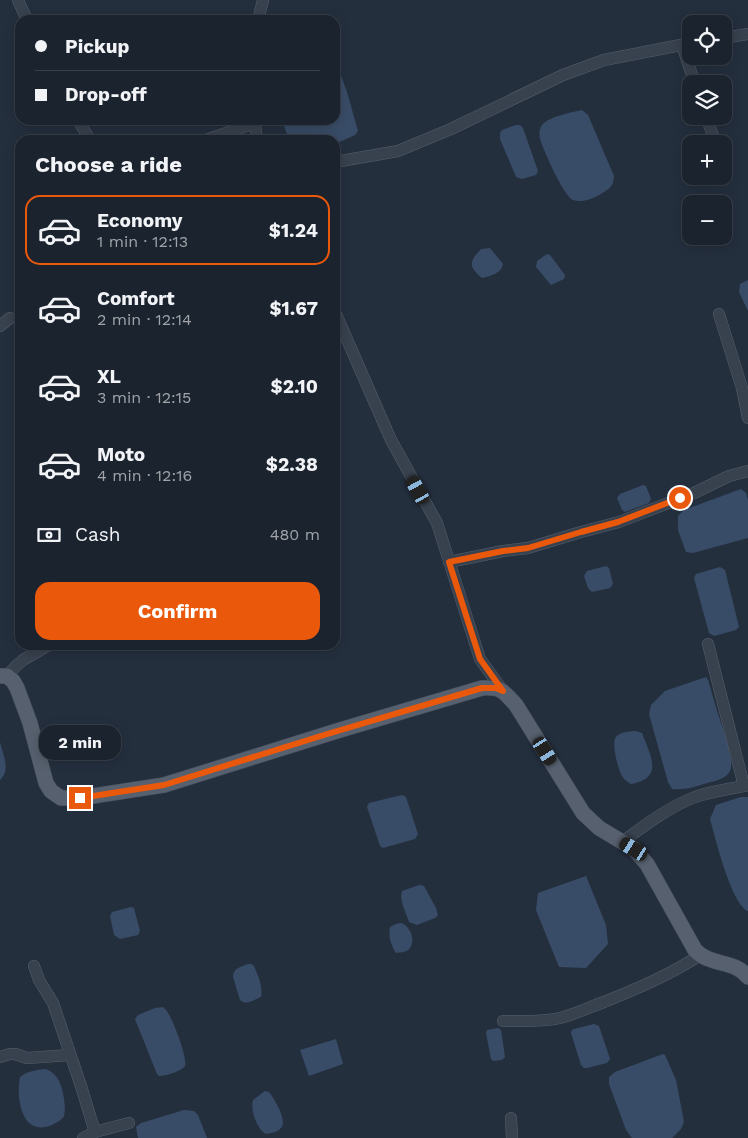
<!DOCTYPE html>
<html lang="en">
<head>
<meta charset="utf-8">
<style>
  body { margin:0; font-family:"Work Sans",sans-serif; background:#242b36; color:#f1f3f6; height:100vh; display:flex; flex-direction:column; font-size:19px; white-space:nowrap }
  * { box-sizing:border-box; margin:0 }
  p { font-size:16px; color:#a0a4aa }
  .icon { flex:none; width:28px; height:28px; fill:none; stroke:currentColor; stroke-width:2; stroke-linecap:round; stroke-linejoin:round }
  .map { position:relative; flex:1; overflow:hidden }
  .sheet { position:absolute; left:15px; top:135px; width:325px; height:515px; display:flex; flex-direction:column; background:#1b232e; border-radius:15px; box-shadow:0 2px 12px #0003,0 0 0 1px #39404a }
  .sheet>* { flex:none }
  .guide { position:absolute; left:15px; top:15px; width:325px; height:110px; border-radius:15px; box-shadow:0 2px 12px #0003,0 0 0 1px #39404a; display:grid; align-content:center; height:110px; padding:0 20px; background:#1b232e }
  .tools { position:absolute; left:682px; top:15px; display:grid; gap:10px }
  .tools a { display:grid; place-items:center; width:50px; height:50px; border-radius:10px; background:#1b232e; box-shadow:0 2px 12px #0003,0 0 0 1px #39404a; font-size:25px }
  .end { position:absolute; width:22px; height:22px; margin:-11px; border:6px solid #ea580c; background:#fff; box-shadow:0 0 0 2px #fff }
  .from { border-radius:50% }
  .bubble { position:absolute; height:35px; border-radius:15px; background:#1b232e; box-shadow:0 2px 12px #0003,0 0 0 1px #39404a; font-size:16px; font-weight:700; line-height:35px; text-align:center }
  .car { position:absolute; width:15px; height:30px; margin:-15px -8px; border-radius:6px; box-shadow:0 0 4px 1px #0007; background:linear-gradient(#222 24%,#8ab4d8 0 40%,#222 0 76%,#8ab4d8 0 86%,#222 0) }
  .guide b { display:flex; align-items:center; gap:18px; height:48px; font-size:19px }
  .guide b+b { border-top:1px solid #39404a }
  .guide i { width:12px; height:12px; background:#f1f3f6 }
  ul { padding:0; list-style:none }
  li { display:flex; align-items:center; gap:15px; height:70px; margin:0 10px 8px; padding:0 10px; border:2px solid transparent; border-radius:15px }
  li div { flex:1 }
  li b { display:block; font-size:19px }
  li em { font-style:normal; font-weight:700 }
  li.active { border-color:#ea580c }
  li>.icon { width:45px; height:45px; stroke-width:1.5 }
  h2 { padding:0 20px; font-size:22px; line-height:60px }
  .pay { display:flex; align-items:center; gap:12px; height:55px; padding:0 20px; font-size:19px }
  .pay p { margin-inline-start:auto }
  .cta { display:flex; gap:10px; margin-top:auto; padding:10px 20px }
  .cta a { flex:1; height:58px; border-radius:15px; background:#ea580c; color:#fff; font-size:20px; font-weight:700; line-height:58px; text-align:center }
  .map>svg:first-child { display:block }
</style>
</head>
<body>
<div class="map">
<svg width="748" height="1138" viewBox="0 0 748 1138">
  <rect width="100%" height="100%" fill="#242f3e"/>
  <g fill="#394c67">
    <path d="M335 59 347 92 358 131 355 135 335 144V140H289L282 120H335Z"/>
    <path d="M582 110 588 115 614 176C613 188 609 189 599 195 592 199 581 203 573 200 564 197 543 149 540 139 539 134 539 128 543 124 549 117 572 112 582 110Z"/>
    <path d="M516 125H520L523 128 538 171 536 175 522 179 516 177 500 139V133L502 130Z"/>
    <path d="M490 248 503 264C501 274 490 276 482 278 468 266 469 262 481 249Z"/>
    <path d="M547 254 550 255 565 275 564 279 551 285 536 267 537 261Z"/>
    <path d="M748 280V311L739 292 740 284Z"/>
    <path d="M643 485 646 486 651 499 649 503 625 512 622 510 617 498 620 494Z"/>
    <path d="M741 489 746 493 748 500V538L693 553 686 552 678 530V516L684 510Z"/>
    <path d="M606 566 609 568 613 584 610 588 592 592 588 588 584 576 587 571Z"/>
    <path d="M720 567 725 570 739 627 736 630 714 636 709 633 694 578 696 574Z"/>
    <path d="M706 677 708 680C711 689 713 698 716 707 719 719 736 760 730 771 726 779 715 781 707 783 695 787 685 790 672 789L668 782 649 714 651 705 665 691Z"/>
    <path d="M635 731 642 733C650 755 665 778 631 784 628 782 624 780 622 776 618 769 611 743 616 737 621 731 629 732 635 731Z"/>
    <path d="M0 742C3 755 11 770 0 780Z"/>
    <path d="M402 795 406 797 418 834 415 839 383 848 380 846 367 807 369 803Z"/>
    <path d="M741 797H748V911H747C730 900 716 840 710 819L716 805Z"/>
    <path d="M586 876 606 925 608 944 586 968 559 967 536 910 538 893Z"/>
    <path d="M419 885 424 886 436 908 438 915 435 918 417 925 409 922C406 912 399 901 402 891Z"/>
    <path d="M131 907 134 908 140 931 138 935 120 939 114 935 110 916 112 912Z"/>
    <path d="M401 923C411 926 417 943 408 950 404 953 400 952 396 953 391 946 388 935 390 927L396 924Z"/>
    <path d="M248 964H251L254 966C258 976 263 986 261 997 255 999 246 1006 240 1000L233 977C233 968 241 967 248 964Z"/>
    <path d="M163 1007C166 1010 166 1009 168 1013 173 1020 188 1059 185 1066 182 1071 165 1076 159 1076L157 1074 135 1019 138 1015 155 1008Z"/>
    <path d="M594 1024 599 1026 610 1059 607 1063 587 1068H584L581 1065 571 1033V1031L574 1029Z"/>
    <path d="M498 1028 501 1030 505 1057 502 1060 493 1061 491 1059 486 1033 487 1030Z"/>
    <path d="M336 1039 343 1064 309 1076 300 1050Z"/>
    <path d="M663 1054 665 1055 676 1080 684 1122 681 1129 672 1138H632L626 1130 609 1084V1077L615 1072Z"/>
    <path d="M46 1069C56 1073 61 1082 63 1093 64 1099 66 1109 64 1116 62 1120 56 1123 52 1125 21 1138 16 1097 20 1077 28 1071 36 1070 46 1069Z"/>
    <path d="M265 1091 269 1092C274 1098 288 1121 281 1128 278 1132 271 1133 266 1134 257 1129 250 1110 253 1100Z"/>
    <path d="M184 1110 194 1111 198 1115 207 1138H138L136 1127 141 1123Z"/>
  </g>
  <g fill="none" stroke-linecap="round" stroke-linejoin="round">
    <g stroke="#565f6c" stroke-width="12">
      <g id="minor">
        <path d="M18 0 27 20"/>
        <path d="M258 20 263 0"/>
        <path d="M724 38 748 34"/>
        <path d="M682 45 695 84"/>
        <path d="M706 116 716 144"/>
        <path d="M78 120 90 140"/>
        <path d="M206 140 255 123 257 140"/>
        <path d="M335 162 398 151 451 129 563 75 604 60 691 43"/>
        <path d="M335 312 391 440 437 523 480 659 503 691"/>
        <path d="M719 314 742 388 748 418"/>
        <path d="M0 326 10 318"/>
        <path d="M449 562 503 551 528 548 581 532 619 522 694 493 729 476 748 471"/>
        <path d="M708 644 744 786"/>
        <path d="M7 676 16 666 23 660 49 645"/>
        <path d="M622 842C645 825 669 807 695 797 712 791 731 789 748 785"/>
        <path d="M34 966 39 980 53 1003 81 1086 95 1132"/>
        <path d="M503 1021C521 1021 543 1022 560 1018 575 1014 590 1007 604 1002 636 989 670 975 700 955"/>
        <path d="M0 1057 10 1054H15L27 1058 70 1055"/>
        <path d="M511 1118 512 1138"/>
        <path d="M83 1138 95 1132 129 1123"/>
      </g>
    </g>
    <g stroke="#414a57" stroke-width="16">
      <path id="major" d="M0 676H7L13 681 17 688 30 723 46 783 51 791 61 798H80L164 785 340 730 482 688C502 687 503 691 516 705L583 813 599 828 634 849 647 864 695 950C711 967 734 959 748 977"/>
    </g>
    <use href="#minor" stroke="#38414e" stroke-width="11"/>
    <use href="#major" stroke="#56606e" stroke-width="15"/>
  </g>
  <g fill="none" stroke-linecap="round" stroke-linejoin="round">
    <path stroke="#ea580c" stroke-width="6" d="M80 798 164 785 324 735 482 688H496L503 691 480 659 449 562 503 551 528 548 581 532 618 522 680 498"/>
  </g>
</svg>
<div class="tools">
<a><svg class="icon" aria-label="locate" viewBox="0 0 24 24"><circle cx="12" cy="12" r="6"/><path d="M12 2v4M12 18v4M2 12h4M18 12h4"/></svg></a>
<a><svg class="icon" aria-label="layers" viewBox="0 0 24 24"><path d="M12 4l9 5-9 5-9-5zM3 14l9 5 9-5"/></svg></a>
<a>+</a>
<a>−</a>
</div>
<i class="end from" style="left:680px;top:498px"></i>
<i class="end" style="left:80px;top:798px"></i>
<div class="bubble" style="left:39px;top:725px;width:82px">2 min</div>
<i class="car" style="left:418px;top:490px;rotate:331deg"></i>
<i class="car" style="left:545px;top:751px;rotate:148deg"></i>
<i class="car" style="left:634px;top:849px;rotate:301deg"></i>
<div class="guide">
<b><i class="from"></i>Pickup</b>
<b><i></i>Drop-off</b>
</div>
<section class="sheet">
<h2>Choose a ride</h2>
<ul>
<li class="active"><svg class="icon" aria-label="car" viewBox="0 0 24 24"><path d="M5 17H2v-5l4-1 3-4h7l3 4 3 1v5h-3M9 17h6M6 11h13"/><circle cx="7" cy="17" r="2"/><circle cx="17" cy="17" r="2"/></svg><div><b>Economy</b><p>1 min · 12:13</p></div><em>$1.24</em></li>
<li><svg class="icon" aria-label="car" viewBox="0 0 24 24"><path d="M5 17H2v-5l4-1 3-4h7l3 4 3 1v5h-3M9 17h6M6 11h13"/><circle cx="7" cy="17" r="2"/><circle cx="17" cy="17" r="2"/></svg><div><b>Comfort</b><p>2 min · 12:14</p></div><em>$1.67</em></li>
<li><svg class="icon" aria-label="car" viewBox="0 0 24 24"><path d="M5 17H2v-5l4-1 3-4h7l3 4 3 1v5h-3M9 17h6M6 11h13"/><circle cx="7" cy="17" r="2"/><circle cx="17" cy="17" r="2"/></svg><div><b>XL</b><p>3 min · 12:15</p></div><em>$2.10</em></li>
<li><svg class="icon" aria-label="car" viewBox="0 0 24 24"><path d="M5 17H2v-5l4-1 3-4h7l3 4 3 1v5h-3M9 17h6M6 11h13"/><circle cx="7" cy="17" r="2"/><circle cx="17" cy="17" r="2"/></svg><div><b>Moto</b><p>4 min · 12:16</p></div><em>$2.38</em></li>
</ul>
<div class="pay"><svg class="icon" aria-label="cash" viewBox="0 0 24 24"><path d="M3 7h18v10H3z"/><circle cx="12" cy="12" r="2"/></svg>Cash<p>480 m</p></div>
<div class="cta"><a>Confirm</a></div>
</section>
</div>
</body>
</html>
